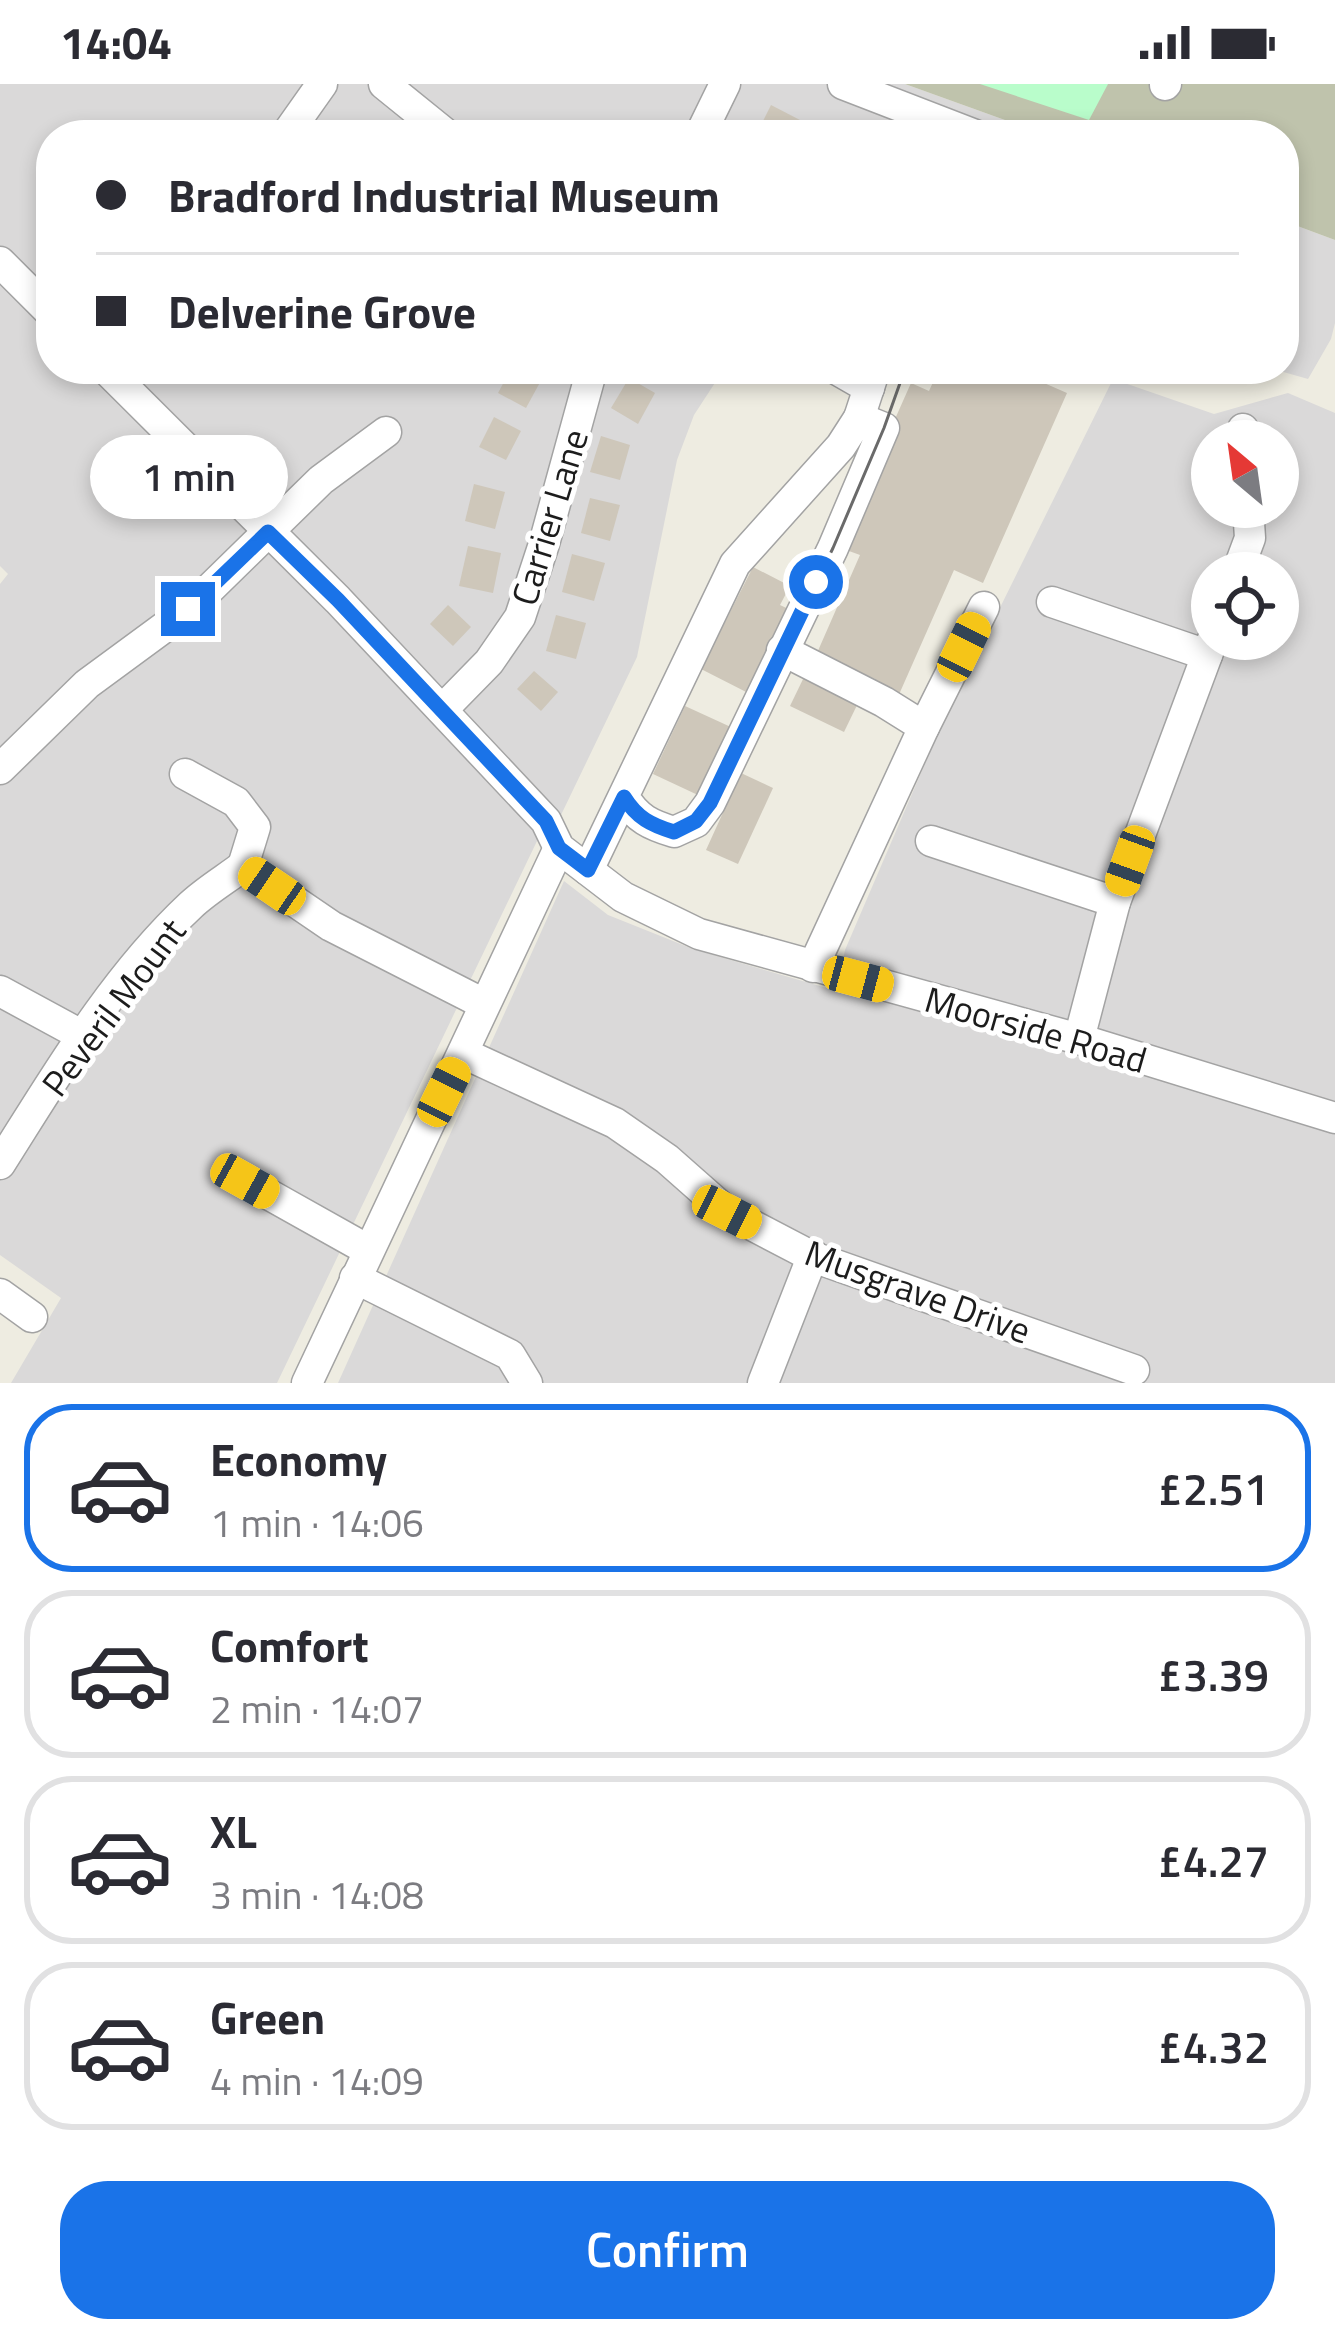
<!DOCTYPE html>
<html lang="en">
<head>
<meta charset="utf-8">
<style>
  body { margin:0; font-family:"Titillium Web",sans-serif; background:#f2f2f3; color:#2b2b33; height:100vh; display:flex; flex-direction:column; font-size:45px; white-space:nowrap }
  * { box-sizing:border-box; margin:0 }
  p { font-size:39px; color:#7c7c81 }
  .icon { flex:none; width:66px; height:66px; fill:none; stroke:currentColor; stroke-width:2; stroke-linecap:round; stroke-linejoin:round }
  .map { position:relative; height:1299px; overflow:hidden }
  .details { display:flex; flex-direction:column; background:#fff; flex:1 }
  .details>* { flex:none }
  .guide { position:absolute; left:36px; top:36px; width:1263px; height:264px; border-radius:48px; box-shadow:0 6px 18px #0003; display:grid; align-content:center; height:264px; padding:0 60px; background:#fff }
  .needle { width:78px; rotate:331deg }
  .tools { position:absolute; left:1191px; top:336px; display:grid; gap:24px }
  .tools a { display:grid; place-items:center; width:108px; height:108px; border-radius:50%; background:#fff; box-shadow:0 6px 18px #0003; font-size:60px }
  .end { position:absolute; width:54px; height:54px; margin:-27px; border:15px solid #1a73e8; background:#fff; box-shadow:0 0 0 6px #fff }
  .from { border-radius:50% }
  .bubble { position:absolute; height:84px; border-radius:42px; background:#fff; box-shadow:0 6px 18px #0003; font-size:39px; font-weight:600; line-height:84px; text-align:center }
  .car { position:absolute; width:36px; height:72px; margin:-36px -18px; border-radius:15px; box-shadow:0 0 9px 3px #0007; background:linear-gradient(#f5c518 24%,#345 0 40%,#f5c518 0 76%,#345 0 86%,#f5c518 0) }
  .guide b { display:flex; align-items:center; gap:42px; height:114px; font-size:45px }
  .guide b+b { border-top:3px solid #e1e1e2 }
  .guide i { width:30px; height:30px; background:#2b2b33 }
  ul { padding:21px 0 0; list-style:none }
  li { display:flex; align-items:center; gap:36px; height:168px; margin:0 24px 18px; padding:0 36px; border:6px solid #e1e1e2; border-radius:48px }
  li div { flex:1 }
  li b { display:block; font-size:45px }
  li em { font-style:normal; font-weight:600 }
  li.active { border-color:#1a73e8 }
  li>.icon { width:108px; height:108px; stroke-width:1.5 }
  .button { display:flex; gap:24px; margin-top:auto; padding:24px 60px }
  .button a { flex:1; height:138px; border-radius:48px; background:#1a73e8; color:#fff; font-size:48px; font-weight:600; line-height:138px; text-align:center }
  .status { display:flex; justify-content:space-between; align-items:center; height:84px; padding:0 60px; background:#fff; direction:ltr }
  .status svg { height:33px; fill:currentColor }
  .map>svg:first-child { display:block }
</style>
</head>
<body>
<div class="status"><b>14:04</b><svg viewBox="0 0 49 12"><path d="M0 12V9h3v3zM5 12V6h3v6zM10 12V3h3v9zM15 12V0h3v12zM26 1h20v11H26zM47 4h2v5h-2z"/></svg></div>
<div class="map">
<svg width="1335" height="1299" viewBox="0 0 1335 1299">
  <rect width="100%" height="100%" fill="#eeece1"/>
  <g fill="#dad9d9" fill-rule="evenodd">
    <path d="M0 0H905L1046 51H51V285H724L694 331 677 376 637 573 561 731 537 757 277 1299H11L61 1214 0 1171V500L8 490 0 482Z"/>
    <path d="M1284 137 1335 156V239L1331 255 1308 295 1273 285H1284Z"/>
    <path d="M1113 295 1214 330 1288 309 1335 329V1299H338L564 797 608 831 693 865 837 907 845 866 939 647ZM1212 357H1278V423H1212ZM1212 489H1278V555H1212Z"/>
  </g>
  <path fill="#bfc3ac" d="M905 0H1335V156L1284 137V51H1046Z"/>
  <path fill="#b9fdcb" d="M980 0H1108L1089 36Z"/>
  <g fill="#cec7ba">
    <path d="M771 21 800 36 792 51H756Z"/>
    <path d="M511 285H533L544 291 526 324 498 309Z"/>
    <path d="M939 285H1012L1067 309 983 499 954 486 897 615 871 603 875 595 817 569 860 471 849 467 854 456 843 452 911 299 929 307Z"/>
    <path d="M629 294 655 309 638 340 611 324Z"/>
    <path d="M494 333 521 347 506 376 479 363Z"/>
    <path d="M601 352 630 361 620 396 590 388Z"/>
    <path d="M474 400 505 408 495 445 465 437Z"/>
    <path d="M590 414 620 421 610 457 581 449Z"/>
    <path d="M468 462 501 469 493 509 459 502Z"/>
    <path d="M572 470 605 479 594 517 562 508Z"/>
    <path d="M753 483 790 502 780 521 797 529 754 612 701 585Z"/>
    <path d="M448 521 471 543 453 562 430 540Z"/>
    <path d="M556 531 586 539 576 575 546 567Z"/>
    <path d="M534 587 558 608 541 627 517 605Z"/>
    <path d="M805 591 859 617 844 648 790 622Z"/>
    <path d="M685 622 733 644 700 712 653 690Z"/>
    <path d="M741 689 773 704 738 780 706 766Z"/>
  </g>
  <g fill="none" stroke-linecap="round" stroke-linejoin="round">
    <g stroke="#a3a3a3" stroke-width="33">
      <g id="minor">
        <path d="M384 0 447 51"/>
        <path d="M843 0 975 51"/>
        <path d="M1165 1 1166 0"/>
        <path d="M286 51 322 0"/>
        <path d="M700 51 725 0"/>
        <path d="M0 178 51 229"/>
        <path d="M106 285 338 516 546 737 559 764 623 813 699 850 1079 955 1335 1034"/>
        <path d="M836 285 869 304"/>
        <path d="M859 334 875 285"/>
        <path d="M1243 345 1244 357"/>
        <path d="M1237 489 1250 454 1248 423"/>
        <path d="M1052 518 1207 571"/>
        <path d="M782 566 884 618 924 643"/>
        <path d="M442 626 489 578 520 533 544 460 592 285"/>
        <path d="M0 685 87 600 189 525 321 396 386 348"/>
        <path d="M185 690 236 718 255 743 243 782"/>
        <path d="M931 757 1115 818"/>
        <path d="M588 786 735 480 841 362 859 334 884 344 833 464 710 719 696 738 674 748C651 741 637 735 624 713"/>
        <path d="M813 883 924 643 984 523"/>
        <path d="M0 907 83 952"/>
        <path d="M1079 955 1115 818 1213 555"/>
        <path d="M463 969 615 1039 667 1075 727 1128 813 1173 1134 1286"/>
        <path d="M0 1080C57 990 113 894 191 821 207 806 226 795 243 782L331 842 484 920"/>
        <path d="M245 1097 368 1166"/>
        <path d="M355 1194 510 1271 527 1299"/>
        <path d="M0 1210 32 1233"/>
        <path d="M307 1299 559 764"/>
        <path d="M763 1299 813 1171"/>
      </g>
    </g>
    <use href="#minor" stroke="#fff" stroke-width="30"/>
    <path stroke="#6a6a6a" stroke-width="3" d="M633 727 649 741 674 748 696 738 709 721 833 464 884 344 905 285"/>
  </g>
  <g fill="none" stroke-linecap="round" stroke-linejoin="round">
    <path stroke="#1a73e8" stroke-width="15" d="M188 525 268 448 338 516 546 737 559 764 588 786 624 713C637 734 651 741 674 748L696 737 710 719 816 498"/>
  </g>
  <g text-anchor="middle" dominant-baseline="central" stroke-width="10" stroke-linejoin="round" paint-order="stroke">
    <g font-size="36" fill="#1c1c1c" stroke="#fff">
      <text transform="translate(549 433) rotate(-73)">Carrier Lane</text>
      <text transform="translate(113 923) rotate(-53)">Peveril Mount</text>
      <text transform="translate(1036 945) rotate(16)">Moorside Road</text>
      <text transform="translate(918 1207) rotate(20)">Musgrave Drive</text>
    </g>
  </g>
</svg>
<div class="tools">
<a><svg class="needle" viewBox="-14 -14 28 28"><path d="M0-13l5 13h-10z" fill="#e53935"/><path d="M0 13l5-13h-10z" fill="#7c7c81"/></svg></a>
<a><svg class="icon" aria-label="locate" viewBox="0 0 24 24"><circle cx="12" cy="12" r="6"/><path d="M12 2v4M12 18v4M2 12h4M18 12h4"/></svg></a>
</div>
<i class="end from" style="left:816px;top:498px"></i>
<i class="end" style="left:188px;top:525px"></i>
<div class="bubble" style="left:90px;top:351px;width:198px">1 min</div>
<i class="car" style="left:964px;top:563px;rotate:26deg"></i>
<i class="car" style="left:1130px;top:777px;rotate:200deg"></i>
<i class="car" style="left:272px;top:802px;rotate:304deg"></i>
<i class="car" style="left:858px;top:895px;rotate:105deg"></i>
<i class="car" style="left:444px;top:1008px;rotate:26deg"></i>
<i class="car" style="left:245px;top:1097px;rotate:119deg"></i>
<i class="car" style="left:727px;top:1128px;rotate:117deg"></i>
<div class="guide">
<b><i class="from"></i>Bradford Industrial Museum</b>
<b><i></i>Delverine Grove</b>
</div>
</div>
<section class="details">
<ul>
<li class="active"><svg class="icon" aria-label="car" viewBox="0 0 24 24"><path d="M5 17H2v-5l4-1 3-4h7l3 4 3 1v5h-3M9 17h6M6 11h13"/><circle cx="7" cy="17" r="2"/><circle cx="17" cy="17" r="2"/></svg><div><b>Economy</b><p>1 min · 14:06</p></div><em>£2.51</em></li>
<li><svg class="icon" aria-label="car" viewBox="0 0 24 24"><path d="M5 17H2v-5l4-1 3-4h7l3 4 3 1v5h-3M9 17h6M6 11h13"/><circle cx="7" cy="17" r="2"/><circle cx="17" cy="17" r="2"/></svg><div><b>Comfort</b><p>2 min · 14:07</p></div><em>£3.39</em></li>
<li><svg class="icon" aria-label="car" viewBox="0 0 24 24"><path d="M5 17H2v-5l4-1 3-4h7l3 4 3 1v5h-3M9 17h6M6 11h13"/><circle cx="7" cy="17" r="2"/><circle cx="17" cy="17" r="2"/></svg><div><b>XL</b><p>3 min · 14:08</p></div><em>£4.27</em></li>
<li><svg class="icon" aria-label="car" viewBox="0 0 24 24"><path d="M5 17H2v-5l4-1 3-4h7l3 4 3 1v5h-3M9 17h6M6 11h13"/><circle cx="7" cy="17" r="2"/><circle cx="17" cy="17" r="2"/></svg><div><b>Green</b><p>4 min · 14:09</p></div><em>£4.32</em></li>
</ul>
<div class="button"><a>Confirm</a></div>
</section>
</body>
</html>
